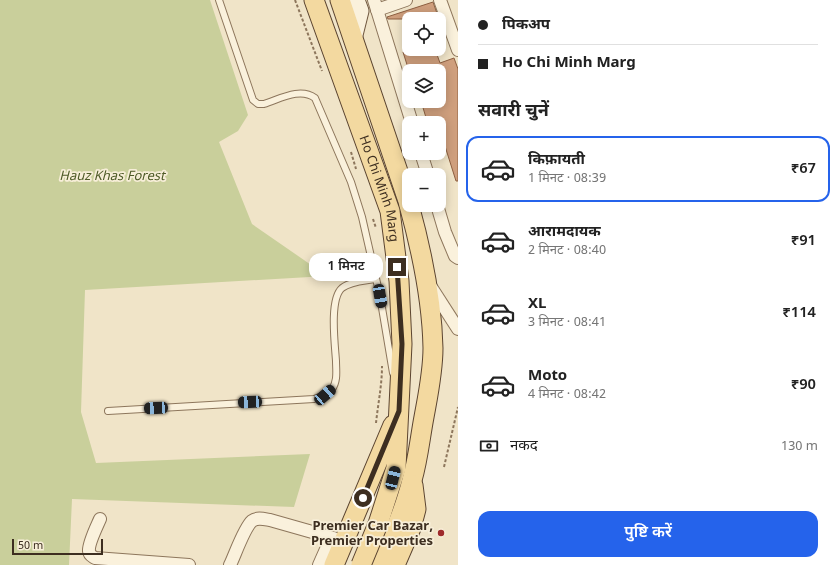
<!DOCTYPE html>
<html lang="hi">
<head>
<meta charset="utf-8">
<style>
  body { margin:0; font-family:Georgia,"Noto Sans Devanagari",serif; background:#f6f6f6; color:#222; height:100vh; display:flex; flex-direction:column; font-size:15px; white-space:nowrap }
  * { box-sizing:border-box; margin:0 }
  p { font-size:13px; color:#767676 }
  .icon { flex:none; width:22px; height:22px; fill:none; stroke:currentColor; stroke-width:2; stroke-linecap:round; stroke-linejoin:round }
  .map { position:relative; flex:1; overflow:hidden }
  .sheet { display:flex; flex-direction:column; background:#fff; width:380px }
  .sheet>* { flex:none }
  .top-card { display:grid; align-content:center; height:88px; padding:0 20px; background:#fff }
  .controls { position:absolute; left:402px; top:12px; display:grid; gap:8px }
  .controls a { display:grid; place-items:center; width:44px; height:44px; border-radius:8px; background:#fff; box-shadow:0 2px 10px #0003; font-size:20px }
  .scale { position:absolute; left:12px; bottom:10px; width:91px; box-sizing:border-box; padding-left:4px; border:2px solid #3d2e20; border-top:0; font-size:11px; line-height:14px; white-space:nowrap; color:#3d2e20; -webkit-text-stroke:3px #f7eed8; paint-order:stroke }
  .end { position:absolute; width:18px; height:18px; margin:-9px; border:5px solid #3d2e20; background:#fff; box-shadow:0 0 0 2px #fff }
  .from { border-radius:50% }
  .bubble { position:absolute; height:28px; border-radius:12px; background:#fff; box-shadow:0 2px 10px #0003; font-size:13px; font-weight:600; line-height:28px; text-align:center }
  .car { position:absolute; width:12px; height:24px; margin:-12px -6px; border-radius:5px; box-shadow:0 0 3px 1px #0007; background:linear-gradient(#222 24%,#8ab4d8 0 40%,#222 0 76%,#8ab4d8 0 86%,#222 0) }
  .top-card b { display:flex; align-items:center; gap:14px; height:38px; font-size:15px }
  .top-card b+b { border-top:1px solid #e0e0e0 }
  .top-card i { width:10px; height:10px; background:#222 }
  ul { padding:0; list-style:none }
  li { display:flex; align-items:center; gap:12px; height:66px; margin:0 8px 6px; padding:0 12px; border:2px solid transparent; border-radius:12px }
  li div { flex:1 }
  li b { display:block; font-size:15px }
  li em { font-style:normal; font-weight:600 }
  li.active { border-color:#2563eb }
  li>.icon { width:36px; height:36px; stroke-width:1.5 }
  h2 { padding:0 20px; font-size:18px; line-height:48px }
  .pay { display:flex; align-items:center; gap:10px; height:44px; padding:0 20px; font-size:15px }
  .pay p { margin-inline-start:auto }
  .cta { display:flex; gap:8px; margin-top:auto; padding:8px 20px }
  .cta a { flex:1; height:46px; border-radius:12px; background:#2563eb; color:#fff; font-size:16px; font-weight:600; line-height:46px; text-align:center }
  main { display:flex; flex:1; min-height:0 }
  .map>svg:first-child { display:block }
</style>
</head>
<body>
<main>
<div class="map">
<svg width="458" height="565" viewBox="0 0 458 565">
  <rect width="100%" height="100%" fill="#f0e4c8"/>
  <path fill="#c9cf9b" d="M0 0H210L248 115 238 131 219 142 252 224 327 276 85 290 81 412 96 463 310 454 294 507 72 499 69 565H0Z"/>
  <g fill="#cf9f7d" stroke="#8d5f41">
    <path d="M433 2 439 19H388L387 17Z"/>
    <path d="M412 49H435L440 63 454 58 458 69V181H456L444 143 439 145V118L427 121 421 101H439V71H430L428 66 409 71 403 52Z"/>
  </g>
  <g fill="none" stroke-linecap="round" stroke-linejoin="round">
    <g stroke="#8d765c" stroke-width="8">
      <g id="lane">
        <path d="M219 0 253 100 258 104H264C280 99 300 87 315 98L351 182 362 217 380 296 393 373"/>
        <path d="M108 411 314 399C320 397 328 395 332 389 338 381 336 370 336 361 335 345 329 299 342 288 351 281 365 281 375 279"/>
      </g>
    </g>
    <g stroke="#8d765c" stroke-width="14">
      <g id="street">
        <path d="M374 0 412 123"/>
        <path d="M440 0 458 50"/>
        <path d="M377 10 406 0"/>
        <path d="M421 153 428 175"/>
        <path d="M437 205 445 232 455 256 458 258"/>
        <path d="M431 287 458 329"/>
        <path d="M100 519C97 526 88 544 89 551 89 555 92 556 95 558L189 565"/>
        <path d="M230 565C235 555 244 528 252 521 257 517 264 519 270 520L344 541"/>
        <path d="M319 565 331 538"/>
      </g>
    </g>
    <g stroke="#6f573f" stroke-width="19">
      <path id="secondary" d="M353 39 360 11 356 0"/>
    </g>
    <g stroke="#5b4430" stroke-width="21">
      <g id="primary">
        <path id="s1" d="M314 0 390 211 399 281 402 344 396 468 378 524"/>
        <path d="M340 0 409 204"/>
        <path d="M334 565 393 425"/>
        <path d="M380 565C392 538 405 509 412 480 418 460 420 438 424 417 428 395 433 372 433 348 432 299 422 252 409 205"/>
        <path d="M395 565 411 528 416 509 413 485"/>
      </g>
    </g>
    <g stroke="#8d765c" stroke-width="2" stroke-dasharray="3 2" stroke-linecap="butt">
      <path d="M295 0 322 71"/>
      <path d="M351 152 356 169"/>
      <path d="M373 219 376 228"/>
      <path d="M376 423C378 404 382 385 382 366"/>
      <path d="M444 467 458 407"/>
    </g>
    <use href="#lane" stroke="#faf1dc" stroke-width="6"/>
    <use href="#street" stroke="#faf1dc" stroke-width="12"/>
    <use href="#secondary" stroke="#faf1dc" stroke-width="17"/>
    <use href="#primary" stroke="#f3d9a0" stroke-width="19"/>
    <g stroke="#5b4430" stroke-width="21" stroke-linecap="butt">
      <path id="primary-bridge" d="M361 565 378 524"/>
    </g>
    <use href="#primary-bridge" stroke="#f3d9a0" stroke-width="19"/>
  </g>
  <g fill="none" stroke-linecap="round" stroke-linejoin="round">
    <path stroke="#3d2e20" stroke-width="5" d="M363 498 399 411 402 344 397 267"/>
  </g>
  <circle fill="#9e2a2b" stroke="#f7eed8" stroke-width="1.5" cx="441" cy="533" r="4"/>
  <g text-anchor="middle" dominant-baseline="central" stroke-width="3.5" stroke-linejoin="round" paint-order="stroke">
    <g font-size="13" font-style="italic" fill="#4d5a26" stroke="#f7eed8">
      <text x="112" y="176">Hauz Khas Forest</text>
    </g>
    <g font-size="13" fill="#3d2e20" stroke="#f7eed8">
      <text stroke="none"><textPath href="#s1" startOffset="200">Ho Chi Minh Marg</textPath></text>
    </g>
    <g font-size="13" font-weight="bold" fill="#3d2e20" stroke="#f7eed8" text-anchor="end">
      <text x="433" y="526">Premier Car Bazar,<tspan x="433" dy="15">Premier Properties</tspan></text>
    </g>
  </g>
</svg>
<div class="controls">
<a><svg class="icon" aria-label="locate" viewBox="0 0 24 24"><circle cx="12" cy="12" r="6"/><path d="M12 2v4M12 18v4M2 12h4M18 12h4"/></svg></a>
<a><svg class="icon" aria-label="layers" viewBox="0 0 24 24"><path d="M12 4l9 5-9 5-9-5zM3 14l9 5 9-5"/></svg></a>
<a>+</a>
<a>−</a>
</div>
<div class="scale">50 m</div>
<i class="end from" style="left:363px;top:498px"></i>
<i class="end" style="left:397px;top:267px"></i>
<div class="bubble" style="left:309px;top:253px;width:74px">1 मिनट</div>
<i class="car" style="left:380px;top:296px;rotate:170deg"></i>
<i class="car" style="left:325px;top:395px;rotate:49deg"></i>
<i class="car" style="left:250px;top:402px;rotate:267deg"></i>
<i class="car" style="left:156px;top:408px;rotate:267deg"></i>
<i class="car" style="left:393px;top:478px;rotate:14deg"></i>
</div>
<section class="sheet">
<div class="top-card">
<b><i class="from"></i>पिकअप</b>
<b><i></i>Ho Chi Minh Marg</b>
</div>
<h2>सवारी चुनें</h2>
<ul>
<li class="active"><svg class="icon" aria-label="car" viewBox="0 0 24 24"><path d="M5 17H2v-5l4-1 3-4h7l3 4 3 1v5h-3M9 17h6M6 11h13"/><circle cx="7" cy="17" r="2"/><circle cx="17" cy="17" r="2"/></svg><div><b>किफ़ायती</b><p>1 मिनट · 08:39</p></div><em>₹67</em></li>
<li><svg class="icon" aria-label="car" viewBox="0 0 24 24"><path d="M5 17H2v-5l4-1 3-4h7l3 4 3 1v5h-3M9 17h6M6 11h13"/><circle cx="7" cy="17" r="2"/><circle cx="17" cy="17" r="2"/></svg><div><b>आरामदायक</b><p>2 मिनट · 08:40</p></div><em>₹91</em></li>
<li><svg class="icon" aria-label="car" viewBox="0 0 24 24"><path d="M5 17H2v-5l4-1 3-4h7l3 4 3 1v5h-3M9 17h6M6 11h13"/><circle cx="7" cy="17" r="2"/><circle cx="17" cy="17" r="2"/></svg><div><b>XL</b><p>3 मिनट · 08:41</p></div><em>₹114</em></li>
<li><svg class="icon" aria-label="car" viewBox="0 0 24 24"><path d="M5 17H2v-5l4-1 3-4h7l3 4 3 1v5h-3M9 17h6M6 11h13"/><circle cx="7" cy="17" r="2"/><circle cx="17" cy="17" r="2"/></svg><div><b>Moto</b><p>4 मिनट · 08:42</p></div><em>₹90</em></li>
</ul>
<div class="pay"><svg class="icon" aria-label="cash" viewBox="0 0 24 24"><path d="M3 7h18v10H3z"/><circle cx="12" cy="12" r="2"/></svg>नकद<p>130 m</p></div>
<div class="cta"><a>पुष्टि करें</a></div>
</section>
</main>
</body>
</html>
